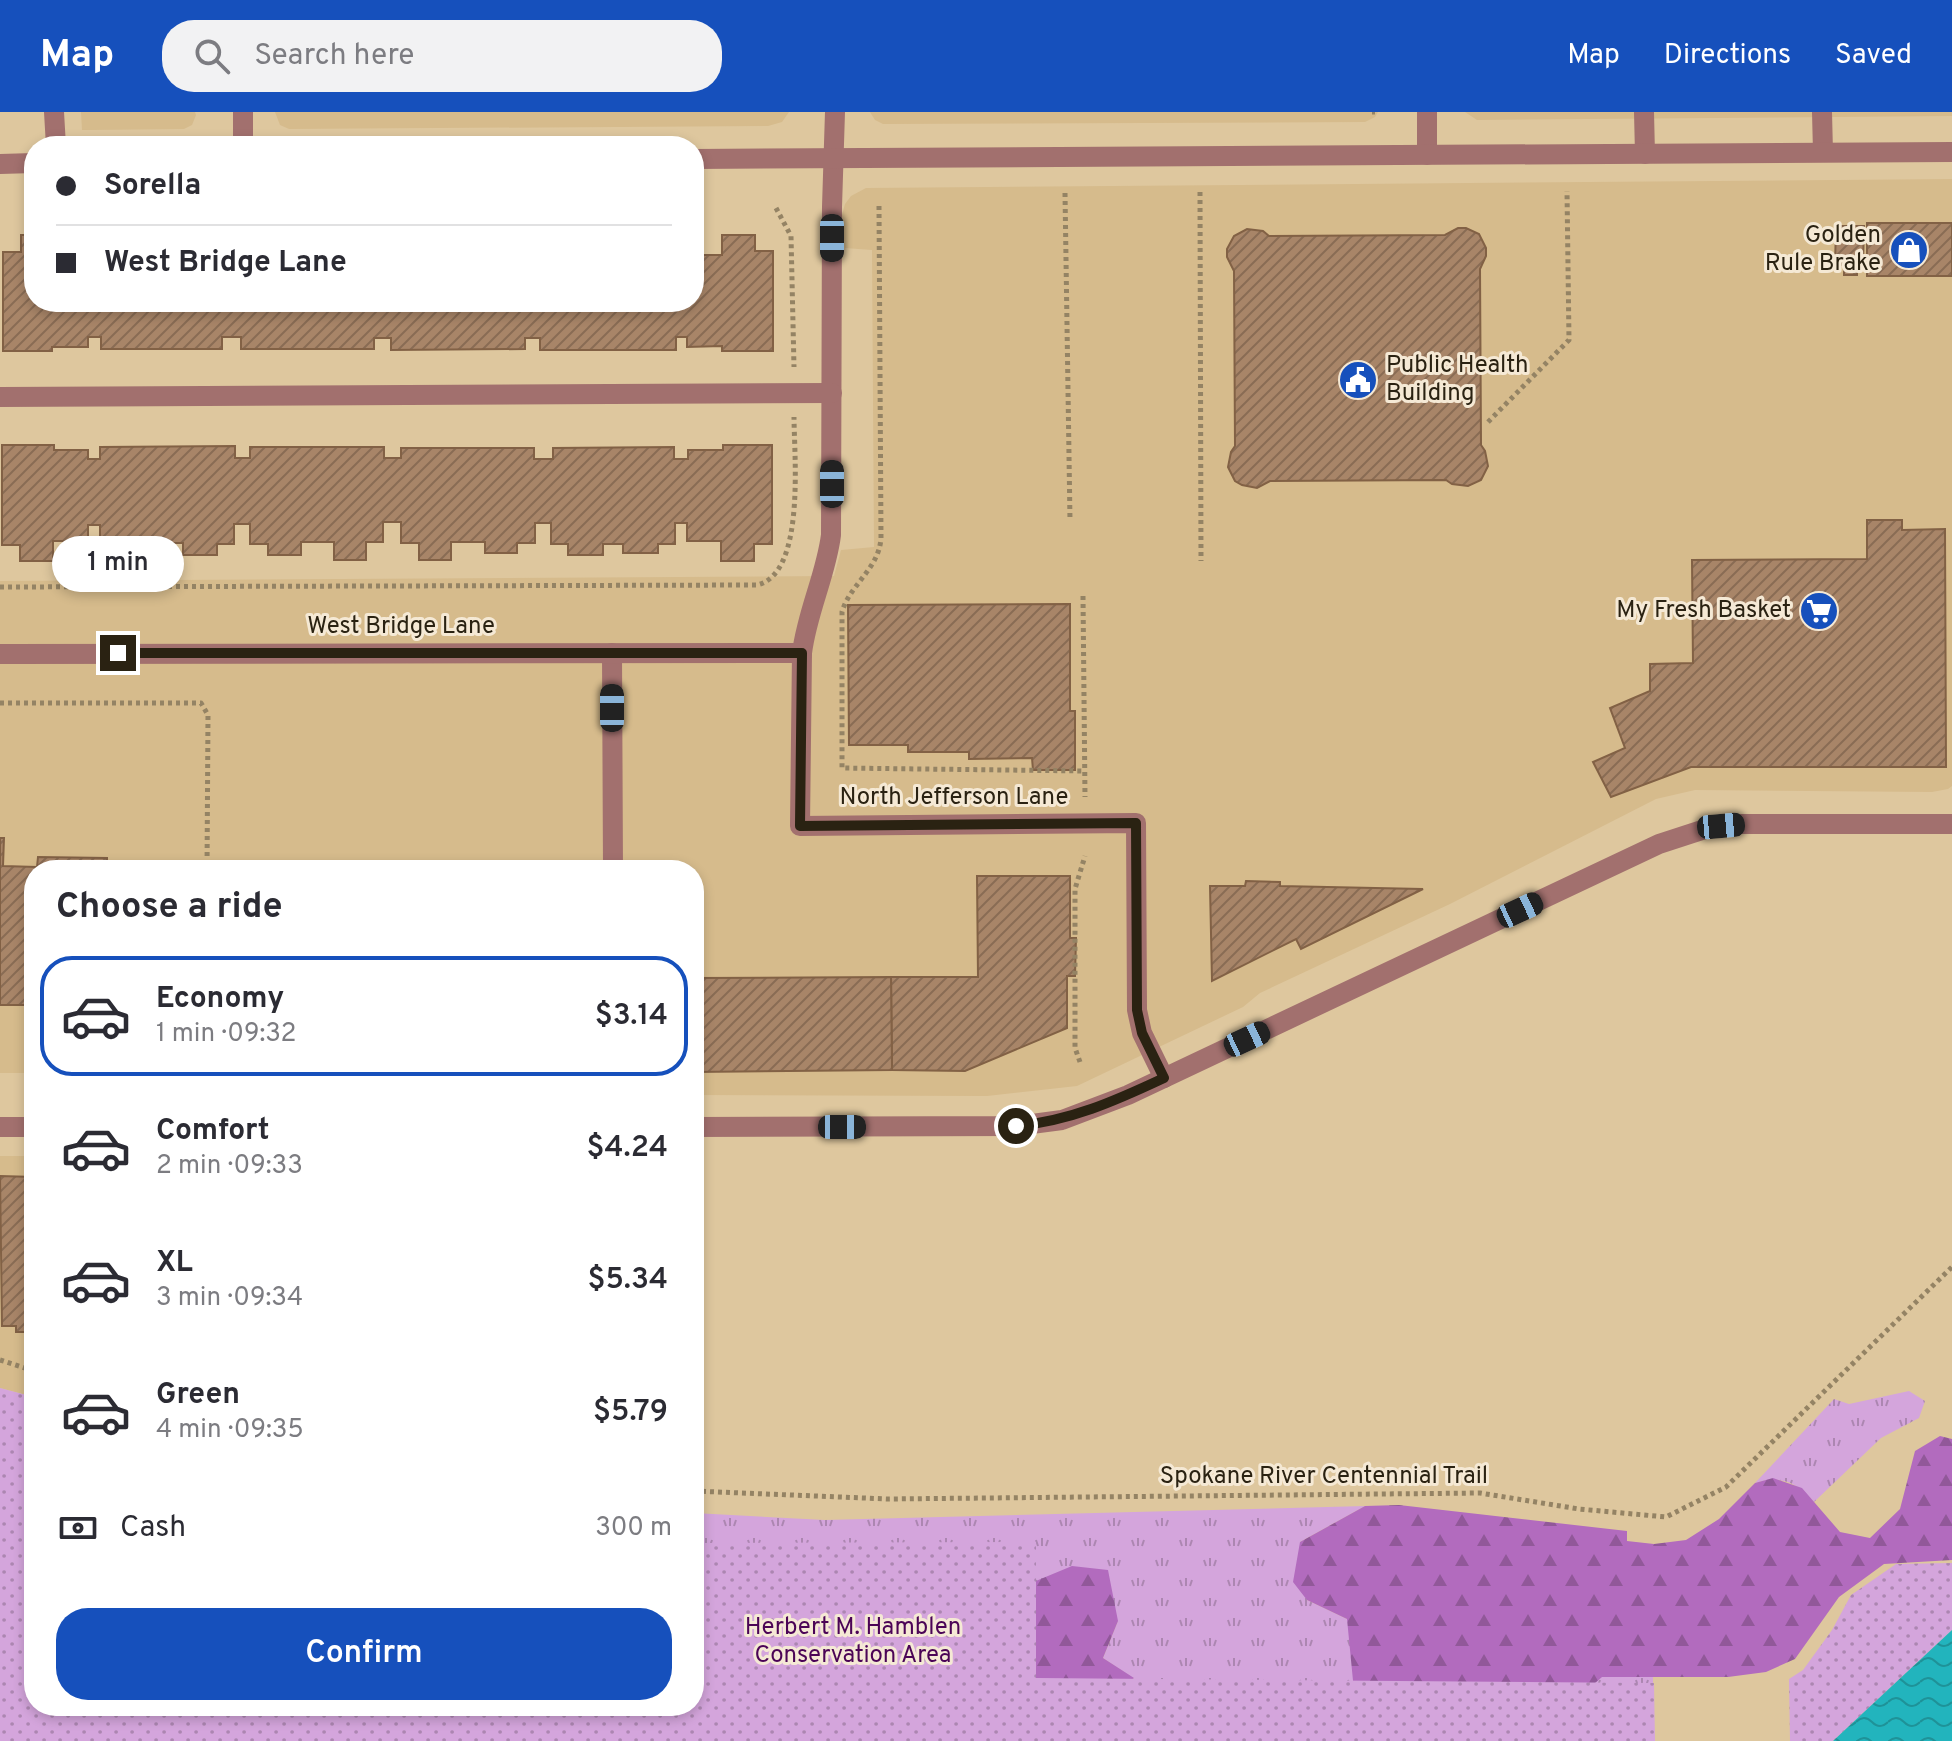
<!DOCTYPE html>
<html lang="en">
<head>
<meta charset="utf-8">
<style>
  body { margin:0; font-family:Overpass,sans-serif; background:#f2f2f3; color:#2b2b33; height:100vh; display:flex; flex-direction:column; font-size:30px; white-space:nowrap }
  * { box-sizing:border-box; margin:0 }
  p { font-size:26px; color:#7c7c81 }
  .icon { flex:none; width:44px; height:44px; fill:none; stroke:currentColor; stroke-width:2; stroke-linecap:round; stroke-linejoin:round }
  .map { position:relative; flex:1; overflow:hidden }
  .drawer { position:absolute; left:24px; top:748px; width:680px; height:856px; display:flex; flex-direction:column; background:#fff; border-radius:32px; box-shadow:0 4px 12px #0003 }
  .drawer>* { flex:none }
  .top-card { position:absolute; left:24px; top:24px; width:680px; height:176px; border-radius:32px; box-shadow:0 4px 12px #0003; display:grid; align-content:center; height:176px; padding:0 32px; background:#fff }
  .end { position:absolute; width:36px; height:36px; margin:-18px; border:10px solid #2a2212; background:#fff; box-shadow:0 0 0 4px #fff }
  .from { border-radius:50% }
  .bubble { position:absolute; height:56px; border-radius:28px; background:#fff; box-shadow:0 4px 12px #0003; font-size:26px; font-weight:600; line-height:56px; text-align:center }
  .car { position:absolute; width:24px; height:48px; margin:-24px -12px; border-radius:10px; box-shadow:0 0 6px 2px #0007; background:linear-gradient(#222 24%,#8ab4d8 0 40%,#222 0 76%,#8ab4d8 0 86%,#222 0) }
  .top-card b { display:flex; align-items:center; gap:28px; height:76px; font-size:30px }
  .top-card b+b { border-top:2px solid #e1e1e2 }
  .top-card i { width:20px; height:20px; background:#2b2b33 }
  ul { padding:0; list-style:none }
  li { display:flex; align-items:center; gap:24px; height:120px; margin:0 16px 12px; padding:0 16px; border:4px solid transparent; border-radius:32px }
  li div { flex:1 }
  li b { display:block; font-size:30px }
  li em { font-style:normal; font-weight:600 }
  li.on { border-color:#1650bc }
  li>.icon { width:72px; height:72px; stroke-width:1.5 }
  h2 { padding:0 32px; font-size:36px; line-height:96px }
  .pay { display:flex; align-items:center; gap:20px; height:88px; padding:0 32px; font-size:30px }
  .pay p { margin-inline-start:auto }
  .primary-button { display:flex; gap:16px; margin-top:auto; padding:16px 32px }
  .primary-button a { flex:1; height:92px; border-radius:32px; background:#1650bc; color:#fff; font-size:32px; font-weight:600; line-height:92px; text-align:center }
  header { display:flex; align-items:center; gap:48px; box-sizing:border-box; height:112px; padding:0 40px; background:#1650bc; color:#fff }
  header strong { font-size:38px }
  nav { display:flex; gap:44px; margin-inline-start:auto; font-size:28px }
  .search { width:560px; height:72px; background:#f2f2f3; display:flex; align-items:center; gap:20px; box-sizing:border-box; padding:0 28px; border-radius:32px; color:#7c7c81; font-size:30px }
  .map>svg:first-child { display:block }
</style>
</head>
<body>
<header>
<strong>Map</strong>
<div class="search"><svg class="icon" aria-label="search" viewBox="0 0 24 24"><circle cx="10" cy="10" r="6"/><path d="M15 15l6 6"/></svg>Search here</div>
<nav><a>Map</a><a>Directions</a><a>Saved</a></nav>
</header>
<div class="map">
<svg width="1952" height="1629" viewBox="0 0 1952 1629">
  <defs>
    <pattern id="grass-tufts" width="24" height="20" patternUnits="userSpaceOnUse" patternTransform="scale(2)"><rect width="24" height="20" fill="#d4a5dc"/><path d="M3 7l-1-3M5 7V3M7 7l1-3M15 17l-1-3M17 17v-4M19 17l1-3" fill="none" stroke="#ac86b1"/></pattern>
    <pattern id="forest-firs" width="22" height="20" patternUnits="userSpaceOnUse" patternTransform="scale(2)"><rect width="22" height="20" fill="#b26bbe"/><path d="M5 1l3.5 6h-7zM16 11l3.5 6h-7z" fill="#915899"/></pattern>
    <pattern id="park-dots" width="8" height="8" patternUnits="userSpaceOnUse" patternTransform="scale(2)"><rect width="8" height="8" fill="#d4a5dc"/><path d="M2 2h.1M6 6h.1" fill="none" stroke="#ac86b1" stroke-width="1.8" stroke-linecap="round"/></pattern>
    <pattern id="water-waves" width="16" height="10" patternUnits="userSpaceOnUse" patternTransform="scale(2)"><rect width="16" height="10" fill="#22b4bd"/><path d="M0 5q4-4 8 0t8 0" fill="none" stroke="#1e9298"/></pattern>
    <pattern id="building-hatch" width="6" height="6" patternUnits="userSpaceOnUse" patternTransform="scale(2)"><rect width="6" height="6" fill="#a88568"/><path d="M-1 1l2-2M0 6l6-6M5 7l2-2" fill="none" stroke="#896c54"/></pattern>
  </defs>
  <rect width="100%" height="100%" fill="#dec79e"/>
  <g fill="#d6bb8c">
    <path d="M81 0H195L196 3 192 13 184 17 82 18Z"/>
    <path d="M275 0H789L782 10 768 14 289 17 280 13Z"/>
    <path d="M870 0H1378L1375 5 1365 10 883 12 875 8Z"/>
    <path d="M1465 0H1952V4L1477 8Z"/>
    <path d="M1952 67V674L1948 677 1932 680 1695 678 1656 687 1450 792 1260 881 1243 895 1077 974 987 984 694 983V758H34V961H0V469L834 464 841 438 874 435 872 138 845 136 842 103 845 92 851 84 866 76Z"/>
    <path d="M0 1044H34V1285L0 1276Z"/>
  </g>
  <g fill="url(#grass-tufts)" fill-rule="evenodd">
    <path d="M1909 1279 1925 1289 1919 1306 1881 1326 1814 1390C1797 1370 1781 1363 1755 1371L1834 1287 1849 1292Z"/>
    <path d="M1365 1394 1300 1430 1307 1488 1347 1507 1602 1565H1653L1654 1629H594L694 1594V1401L825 1408ZM1118 1509 1103 1546 1134 1567 1059 1607Z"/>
  </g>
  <g fill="url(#forest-firs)">
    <path d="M1940 1324 1952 1327V1448L1884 1452 1839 1485 1795 1547 1766 1560 1728 1565H1602L1572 1591 1354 1579 1347 1507 1307 1488 1293 1470 1300 1430 1365 1394 1399 1393 1627 1419V1429L1654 1432 1686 1428 1719 1407 1755 1371 1773 1366 1802 1376 1840 1420 1870 1426 1900 1397 1915 1339Z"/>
    <path d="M1072 1454 1108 1458 1118 1509 1103 1546 1134 1566 1102 1591 1030 1589 1019 1476Z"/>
  </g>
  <g fill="url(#park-dots)">
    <path d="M0 1276 34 1285V1594H694V1431L1036 1430V1566L1654 1571 1655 1629H0Z"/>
    <path d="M1952 1451V1518L1833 1629H1790L1789 1567 1803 1558 1832 1518 1851 1483 1896 1452Z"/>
  </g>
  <path fill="url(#water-waves)" d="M1952 1518V1629H1833Z"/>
  <g fill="url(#building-hatch)" stroke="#826145" stroke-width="2">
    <rect x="1867" y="111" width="85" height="53"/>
    <path d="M1836 114H1864L1863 153H1857V163H1844V153H1835Z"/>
    <path d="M1458 116H1466L1479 122 1486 136V144L1480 157 1481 333 1485 339 1488 354 1481 368 1468 374 1452 372 1446 368 1270 369 1257 376 1242 373 1235 369 1228 355 1231 340 1235 334 1234 159 1227 145V137L1234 124 1247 117 1263 119 1269 124 1445 123Z"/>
    <path d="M21 123H34V190H694V143H722V123H755V139H773V239H722V234L687 235V225H676V238H540V226H525V237L391 238V226H374V237H241V225H222V237H101V225H88V235H52V239H3V140H21Z"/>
    <path d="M2 333H54V338H88V347H100V335L235 334V346H250V335H384V346H401V336H534V347H553V336L674 335V347H688V338H723V333H772V432H754V449H721V429H687V411H675V432H658V441H623V432H603V443H568V432H551V411H535V431H517V441H485V430H451V448H419V431H401V410H383V430H366V448H334V430H301V443H268V432H250V412H234V432H217V443H183V431H150V443H118V432H100V413H88V429H53V449H20V433H2Z"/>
    <path d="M1867 408H1902V418L1945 417 1946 655H1691L1611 685 1593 650 1625 636 1610 596 1650 579V552L1693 551 1692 448 1867 447Z"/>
    <path d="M1070 492V599H1075V658H1033L1032 646 969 647V640H908V633H849L848 493Z"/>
    <path d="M0 726H4L3 754 37 755 38 745 107 746V754L148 755V758H34V893H0Z"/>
    <path d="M977 764H1070V826H1076L1075 864H1067V916L965 959 892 958 891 865H978Z"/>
    <path d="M1246 769 1280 770V774L1423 777 1301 837 1296 827 1212 869 1210 774H1245Z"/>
    <path d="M891 865 892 958 694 960V866Z"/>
    <path d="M0 1064 34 1065V1220H16V1214H2Z"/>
  </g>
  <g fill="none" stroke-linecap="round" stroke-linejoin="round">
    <g stroke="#948364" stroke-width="5" stroke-dasharray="4 4" stroke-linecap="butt">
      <path d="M1372 0H1375"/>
      <path d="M1200 80 1201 449"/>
      <path d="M1065 81 1070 409"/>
      <path d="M879 94 881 426C879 457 850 472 842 500V656L1085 659"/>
      <path d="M776 96 791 124 794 255"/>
      <path d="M1488 310 1569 228 1567 79"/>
      <path d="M0 475 757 473C806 462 794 343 794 305"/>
      <path d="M1083 484 1085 685"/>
      <path d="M0 591H201L208 603 207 758"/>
      <path d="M1080 950 1075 936V777L1085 744"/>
      <path d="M0 1248 34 1259"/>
      <path d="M694 1379 888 1387 1480 1381 1579 1397 1666 1405 1726 1375 1952 1155"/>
    </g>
    <g stroke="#a2706e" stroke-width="20">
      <path d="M54 0 56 34"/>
      <path d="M243 0V34"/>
      <path d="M835 0 832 95 831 423C826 463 807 500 802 541L800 714 1136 711 1137 898 1142 921 1164 966"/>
      <path d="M1427 0V43"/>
      <path d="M1644 0 1645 42"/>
      <path d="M1822 0 1823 40"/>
      <path d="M694 47 1952 40"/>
      <path d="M0 52 34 51"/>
      <path d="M0 285 832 281"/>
      <path d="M612 541 613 758"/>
      <path d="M0 542 802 541"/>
      <path d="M0 1015H34"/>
      <path d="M694 1015 1016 1014 1062 1008 1128 983 1659 732 1705 717 1740 712H1952"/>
    </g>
  </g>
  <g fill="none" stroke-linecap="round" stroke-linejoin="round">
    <path stroke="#2a2212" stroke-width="10" d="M118 541H802L800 714 1136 711 1137 898 1142 921 1164 966C1115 989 1070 1009 1016 1014"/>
  </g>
  <defs>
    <g id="shop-disc" transform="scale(2)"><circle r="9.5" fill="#1650bc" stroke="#f5e9d5"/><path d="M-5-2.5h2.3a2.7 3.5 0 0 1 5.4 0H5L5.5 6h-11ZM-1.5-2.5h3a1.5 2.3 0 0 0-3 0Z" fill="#fff"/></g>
    <g id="civic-disc" transform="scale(2)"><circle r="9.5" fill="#1650bc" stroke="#f5e9d5"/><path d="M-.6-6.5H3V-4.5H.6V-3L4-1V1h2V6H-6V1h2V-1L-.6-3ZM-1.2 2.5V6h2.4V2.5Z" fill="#fff"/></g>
    <g id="supermarket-disc" transform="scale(2)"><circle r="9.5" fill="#1650bc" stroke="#f5e9d5"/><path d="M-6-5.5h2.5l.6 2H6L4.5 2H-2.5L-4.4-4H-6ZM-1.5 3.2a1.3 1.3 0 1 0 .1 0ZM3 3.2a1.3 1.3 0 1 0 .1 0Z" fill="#fff"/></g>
  </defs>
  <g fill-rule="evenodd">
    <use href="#shop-disc" x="1909" y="138"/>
    <use href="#civic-disc" x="1358" y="268"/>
    <use href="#supermarket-disc" x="1819" y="499"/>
  </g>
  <g text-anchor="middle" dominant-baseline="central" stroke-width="6" stroke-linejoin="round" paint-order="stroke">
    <g font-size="24" fill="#2a2212" stroke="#f5e9d5" text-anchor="end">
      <text x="1881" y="124">Golden<tspan x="1881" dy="28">Rule Brake</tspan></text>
      <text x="1386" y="254" text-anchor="start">Public Health<tspan x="1386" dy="28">Building</tspan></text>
      <text x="1791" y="499">My Fresh Basket</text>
    </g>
    <g font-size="24" fill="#2a2212" stroke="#f5e9d5">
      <text x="401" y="515">West Bridge Lane</text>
      <text x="954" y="686">North Jefferson Lane</text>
      <text x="1324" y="1365">Spokane River Centennial Trail</text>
    </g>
    <g font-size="24" fill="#4b0456" stroke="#f5e9d5">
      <text x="853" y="1516">Herbert M. Hamblen<tspan x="853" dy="28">Conservation Area</tspan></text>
    </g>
  </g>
</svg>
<i class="end from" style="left:1016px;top:1014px"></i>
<i class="end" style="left:118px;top:541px"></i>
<div class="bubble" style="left:52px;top:424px;width:132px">1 min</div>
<i class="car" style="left:832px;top:126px;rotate:180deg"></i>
<i class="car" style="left:832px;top:372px;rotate:0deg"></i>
<i class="car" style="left:612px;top:596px;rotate:0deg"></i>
<i class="car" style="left:1721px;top:714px;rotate:85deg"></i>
<i class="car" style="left:1520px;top:798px;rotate:65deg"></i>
<i class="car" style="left:1247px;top:927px;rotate:65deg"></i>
<i class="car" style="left:842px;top:1015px;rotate:90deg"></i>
<div class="top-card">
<b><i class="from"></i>Sorella</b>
<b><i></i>West Bridge Lane</b>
</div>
<section class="drawer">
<h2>Choose a ride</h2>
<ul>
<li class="on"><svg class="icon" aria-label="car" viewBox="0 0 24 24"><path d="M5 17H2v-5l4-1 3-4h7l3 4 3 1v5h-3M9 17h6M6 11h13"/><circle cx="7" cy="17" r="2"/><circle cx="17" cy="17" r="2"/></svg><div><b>Economy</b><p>1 min · 09:32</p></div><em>$3.14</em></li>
<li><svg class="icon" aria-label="car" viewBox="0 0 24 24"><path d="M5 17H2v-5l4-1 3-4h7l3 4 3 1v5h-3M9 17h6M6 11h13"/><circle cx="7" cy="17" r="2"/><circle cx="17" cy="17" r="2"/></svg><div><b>Comfort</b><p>2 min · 09:33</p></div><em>$4.24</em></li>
<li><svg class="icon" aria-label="car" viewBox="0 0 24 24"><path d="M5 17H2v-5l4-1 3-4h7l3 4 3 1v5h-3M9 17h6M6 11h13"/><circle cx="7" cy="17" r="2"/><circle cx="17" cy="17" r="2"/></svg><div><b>XL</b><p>3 min · 09:34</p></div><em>$5.34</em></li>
<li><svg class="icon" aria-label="car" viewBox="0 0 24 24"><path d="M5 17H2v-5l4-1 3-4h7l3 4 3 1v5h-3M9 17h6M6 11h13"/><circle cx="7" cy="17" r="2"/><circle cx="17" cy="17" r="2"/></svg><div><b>Green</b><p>4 min · 09:35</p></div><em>$5.79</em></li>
</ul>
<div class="pay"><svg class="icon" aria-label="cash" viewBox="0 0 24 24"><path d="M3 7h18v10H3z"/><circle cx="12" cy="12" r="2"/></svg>Cash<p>300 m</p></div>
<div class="primary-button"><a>Confirm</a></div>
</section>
</div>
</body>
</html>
